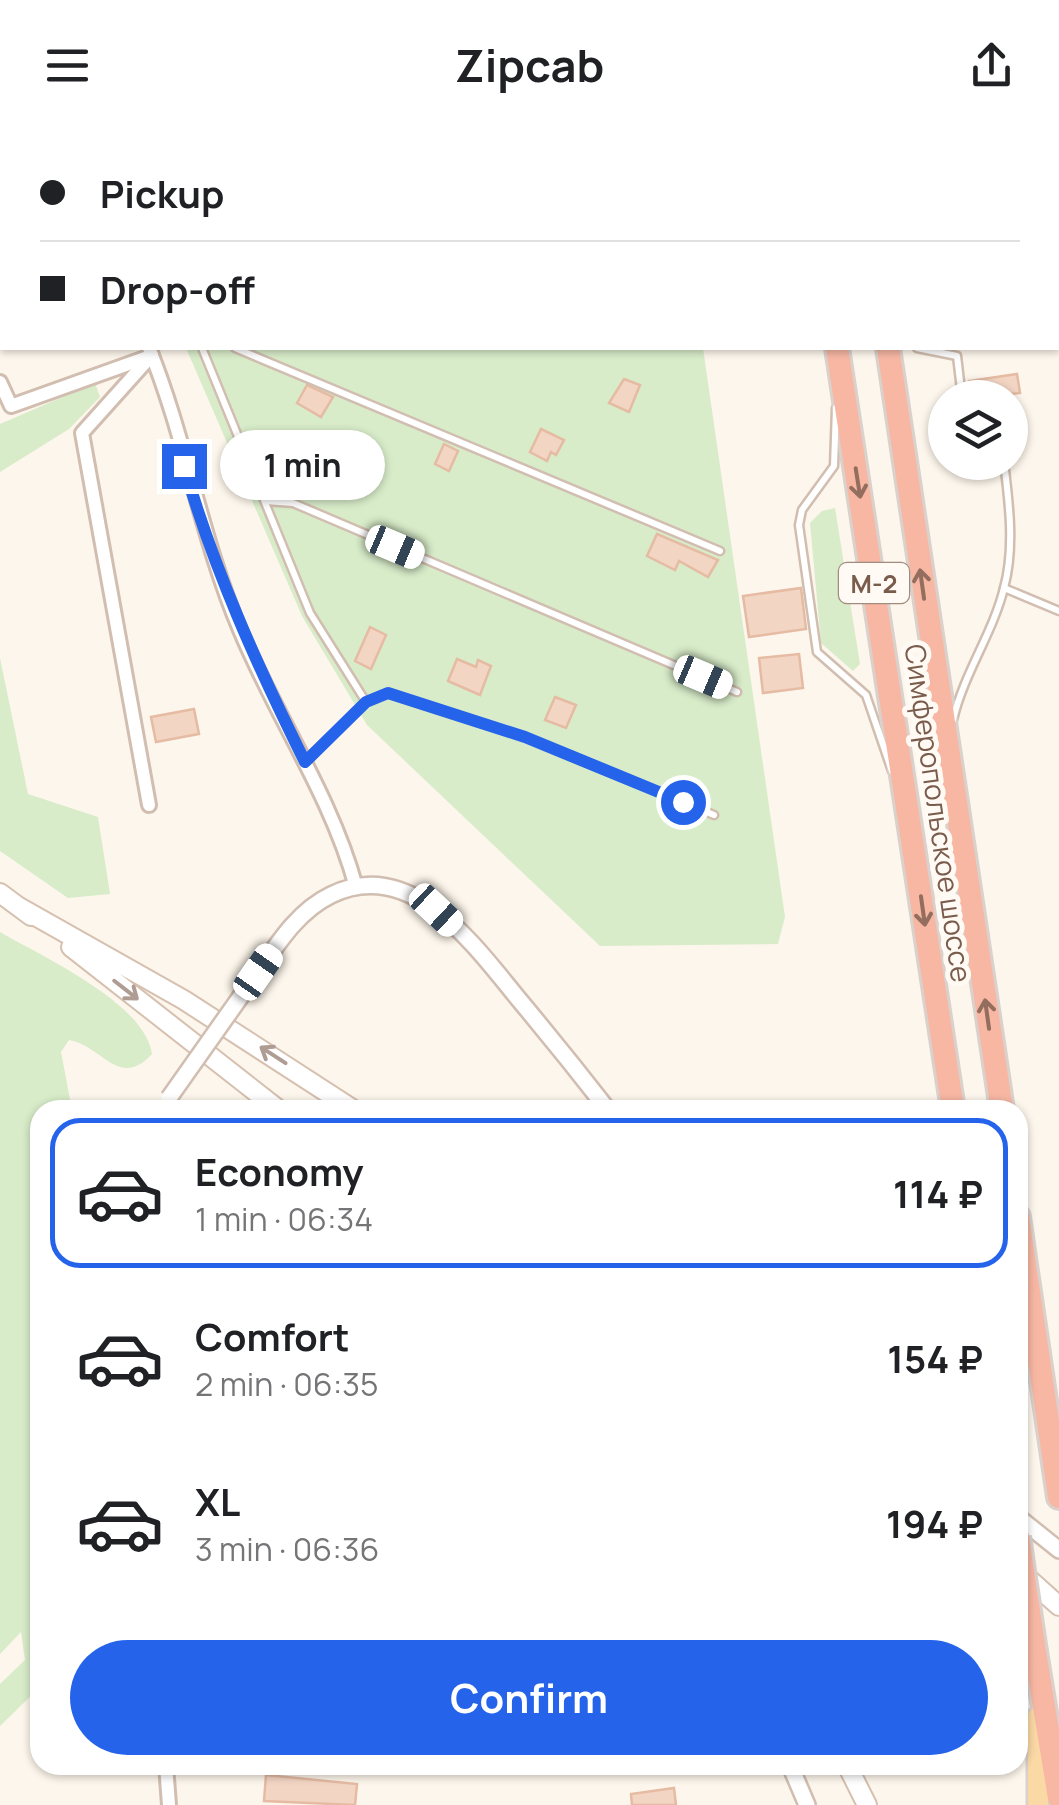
<!DOCTYPE html>
<html lang="en">
<head>
<meta charset="utf-8">
<style>
  body { margin:0; font-family:Manrope,sans-serif; background:#f6f6f6; color:#202124; height:100vh; display:flex; flex-direction:column; font-size:38px; white-space:nowrap }
  * { box-sizing:border-box; margin:0 }
  p { font-size:32px; color:#757577 }
  .icon { flex:none; width:55px; height:55px; fill:none; stroke:currentColor; stroke-width:2; stroke-linecap:round; stroke-linejoin:round }
  .map { position:relative; flex:1; overflow:hidden }
  .drawer { position:absolute; left:30px; top:970px; width:998px; height:675px; display:flex; flex-direction:column; background:#fff; border-radius:30px; box-shadow:0 2px 8px #0004 }
  .drawer>* { flex:none }
  .banner { position:absolute; left:0px; top:0px; width:1060px; height:220px; box-shadow:0 2px 8px #0004; display:grid; align-content:center; height:220px; padding:0 40px; background:#fff }
  .tools { position:absolute; left:928px; top:250px; display:grid; gap:20px }
  .tools a { display:grid; place-items:center; width:100px; height:100px; border-radius:50%; background:#fff; box-shadow:0 2px 8px #0004; font-size:50px }
  .end { position:absolute; width:45px; height:45px; margin:-22px; border:12px solid #2563eb; background:#fff; box-shadow:0 0 0 5px #fff }
  .from { border-radius:50% }
  .bubble { position:absolute; height:70px; border-radius:35px; background:#fff; box-shadow:0 2px 8px #0004; font-size:32px; font-weight:700; line-height:70px; text-align:center }
  .car { position:absolute; width:30px; height:60px; margin:-30px -15px; border-radius:12px; box-shadow:0 0 8px 2px #0007; background:linear-gradient(#fff 24%,#345 0 40%,#fff 0 76%,#345 0 86%,#fff 0) }
  .banner b { display:flex; align-items:center; gap:35px; height:95px; font-size:38px }
  .banner b+b { border-top:2px solid #e0e0e0 }
  .banner i { width:25px; height:25px; background:#202124 }
  ul { padding:18px 0 0; list-style:none }
  li { display:flex; align-items:center; gap:30px; height:150px; margin:0 20px 15px; padding:0 20px; border:5px solid transparent; border-radius:30px }
  li div { flex:1 }
  li b { display:block; font-size:38px }
  li em { font-style:normal; font-weight:700 }
  li.selected { border-color:#2563eb }
  li>.icon { width:90px; height:90px; stroke-width:1.5 }
  .button { display:flex; gap:20px; margin-top:auto; padding:20px 40px }
  .button a { flex:1; height:115px; border-radius:60px; background:#2563eb; color:#fff; font-size:40px; font-weight:700; line-height:115px; text-align:center }
  header { display:flex; justify-content:space-between; align-items:center; height:130px; padding:0 40px; background:#fff; font-size:45px; font-weight:700 }
  .map>svg:first-child { display:block }
</style>
</head>
<body>
<header><svg class="icon" aria-label="menu" viewBox="0 0 24 24"><path d="M4 6h16M4 12h16M4 18h16"/></svg>Zipcab<svg class="icon" aria-label="share" viewBox="0 0 24 24"><path d="M12 15V3M7 8l5-5 5 5M5 13v7h14v-7"/></svg></header>
<div class="map">
<svg width="1059" height="1675" viewBox="0 0 1059 1675">
  <rect width="100%" height="100%" fill="#fdf6ec"/>
  <g fill="#d8ecc9">
    <path d="M92 0H672V2H93Z"/>
    <path d="M920 0H1059V103L1058 2Z"/>
    <path d="M186 218H703L785 787 778 814 600 816 367 595 302 486Z"/>
    <path d="M95 253 100 267 69 299 0 342V294Z"/>
    <path d="M835 378 860 534 853 541 821 513 810 393 822 381Z"/>
    <path d="M0 528 28 664 98 687 110 764 68 768 0 721Z"/>
    <path d="M0 802C43 827 145 873 152 924 119 960 103 916 69 910L61 922 72 980H40V1557L0 1596V1554L25 1530 21 1502 0 1524Z"/>
  </g>
  <g fill="#f3d5c3" stroke="#e6bba3" stroke-width="2.5">
    <path d="M1017 244 1020 263 971 268 969 251Z"/>
    <path d="M624 249 640 255 629 282 609 273Z"/>
    <path d="M307 255 333 267 321 287 297 273Z"/>
    <path d="M541 299 564 310 556 325 551 322 547 331 530 322Z"/>
    <path d="M444 314 458 321 449 341 435 334Z"/>
    <path d="M657 404 718 430 708 447 679 431 675 440 647 426Z"/>
    <path d="M801 458 806 499 749 507 743 466Z"/>
    <path d="M370 497 386 505 371 539 355 531Z"/>
    <path d="M799 524 803 558 763 563 759 528Z"/>
    <path d="M457 529 476 537 478 530 491 536 480 565 448 551Z"/>
    <path d="M555 567 576 575 566 598 545 590Z"/>
    <path d="M194 579 199 604 156 612 151 587Z"/>
    <path d="M266 1645 357 1654 355 1675 264 1671Z"/>
    <path d="M674 1658 676 1675H632L631 1664Z"/>
  </g>
  <g fill="none" stroke-linecap="round" stroke-linejoin="round">
    <g stroke="#d1beb0" stroke-width="11">
      <g id="service">
        <path d="M107 0 109 2"/>
        <path d="M305 0 309 2"/>
        <path d="M657 0 662 2"/>
        <path d="M202 218 310 483 366 572"/>
        <path d="M235 218 720 421"/>
        <path d="M917 218 957 226 962 268"/>
        <path d="M836 278 834 336 802 380 799 395 817 522 866 565 892 641"/>
        <path d="M266 371 293 373 737 562"/>
        <path d="M1004 458 1059 481"/>
        <path d="M953 590C964 543 993 503 1004 458 1015 418 1009 372 1004 332"/>
        <path d="M306 631 366 572 387 563 525 607 714 685"/>
      </g>
    </g>
    <g stroke="#d1beb0" stroke-width="18">
      <g id="minor">
        <path d="M54 0 55 2"/>
        <path d="M149 218C186 309 201 408 240 500 276 587 331 665 356 757"/>
        <path d="M0 252 11 276 148 227"/>
        <path d="M149 675 82 303 152 225"/>
        <path d="M166 1635 169 1675"/>
      </g>
    </g>
    <g stroke="#d1beb0" stroke-width="20">
      <g id="tertiary">
        <path d="M258 842C278 813 298 781 331 765 413 725 477 819 521 872 551 908 580 944 608 980"/>
        <path d="M1018 1387 1059 1420"/>
        <path d="M790 1635 807 1675"/>
      </g>
    </g>
    <g stroke="#d6c0b0" stroke-width="22">
      <g id="secondary">
        <path d="M0 763 31 786"/>
        <path d="M21 778 184 870 354 980"/>
        <path d="M71 817 279 980"/>
        <path d="M1022 1443 1059 1476"/>
        <path d="M847 1635 867 1675"/>
      </g>
    </g>
    <g stroke="#dad1cd" stroke-width="25">
      <path id="primary" d="M1038 1587V1675"/>
    </g>
    <g stroke="#dad1cd" stroke-width="28">
      <g id="motorway">
        <path d="M805 0 806 2"/>
        <path d="M856 0V2"/>
        <path d="M837 218 953 980"/>
        <path d="M888 218 1002 980"/>
        <path d="M1018 1087 1059 1367"/>
        <path d="M1035 1522 1059 1668"/>
      </g>
    </g>
    <use href="#service" stroke="#fff" stroke-width="6"/>
    <use href="#minor" stroke="#fff" stroke-width="12"/>
    <use href="#tertiary" stroke="#fff" stroke-width="15"/>
    <use href="#secondary" stroke="#fff" stroke-width="18"/>
    <use href="#primary" stroke="#fbd9a5" stroke-width="20"/>
    <use href="#motorway" stroke="#f7b7a3" stroke-width="22"/>
    <g stroke="#d1beb0" stroke-width="20" stroke-linecap="butt">
      <path id="tertiary-bridge" d="M169 968 258 842"/>
    </g>
    <g stroke="#dad1cd" stroke-width="28" stroke-linecap="butt">
      <path id="motorway-bridge" d="M1018 1407 1035 1522"/>
    </g>
    <use href="#tertiary-bridge" stroke="#fff" stroke-width="15"/>
    <use href="#motorway-bridge" stroke="#f7b7a3" stroke-width="22"/>
  </g>
  <defs><path id="oneway-shaft" d="M-6 0H5M1.5-3L5.5 0L1.5 3" fill="none" stroke-width="1.6" stroke-linecap="round" stroke-linejoin="round" transform="scale(2.5)"/></defs>
  <g stroke="#936e5e">
    <use href="#oneway-shaft" transform="translate(858 353) rotate(81)"/>
    <use href="#oneway-shaft" transform="translate(922 454) rotate(-98)"/>
    <use href="#oneway-shaft" transform="translate(923 781) rotate(82)"/>
    <use href="#oneway-shaft" transform="translate(987 884) rotate(-98)"/>
  </g>
  <g stroke="#af9d94">
    <use href="#oneway-shaft" transform="translate(126 860) rotate(38)"/>
    <use href="#oneway-shaft" transform="translate(273 925) rotate(-147)"/>
  </g>
  <g fill="none" stroke-linecap="round" stroke-linejoin="round">
    <path stroke="#2563eb" stroke-width="12" d="M184 336C214 440 257 535 305 632L366 572 388 563 525 607 683 672"/>
  </g>
  <g text-anchor="middle" dominant-baseline="central" stroke-width="10" stroke-linejoin="round" paint-order="stroke">
    <rect fill="#fffaf3" stroke="#a28b7f" stroke-width="2.5" x="839" y="433" width="70" height="40" rx="8"/>
    <g font-size="25" font-weight="bold" fill="#7a5c4d">
      <text x="874" y="453">М-2</text>
    </g>
    <g font-size="28" fill="#7a5c4d" stroke="#fffaf3">
      <text transform="translate(939 683) rotate(82)">Симферопольское шоссе</text>
    </g>
  </g>
</svg>
<div class="tools">
<a><svg class="icon" aria-label="layers" viewBox="0 0 24 24"><path d="M12 4l9 5-9 5-9-5zM3 14l9 5 9-5"/></svg></a>
</div>
<i class="end from" style="left:683px;top:672px"></i>
<i class="end" style="left:184px;top:336px"></i>
<div class="bubble" style="left:220px;top:300px;width:165px">1 min</div>
<i class="car" style="left:395px;top:417px;rotate:113deg"></i>
<i class="car" style="left:703px;top:547px;rotate:113deg"></i>
<i class="car" style="left:436px;top:780px;rotate:133deg"></i>
<i class="car" style="left:258px;top:842px;rotate:35deg"></i>
<div class="banner">
<b><i class="from"></i>Pickup</b>
<b><i></i>Drop-off</b>
</div>
<section class="drawer">
<ul>
<li class="selected"><svg class="icon" aria-label="car" viewBox="0 0 24 24"><path d="M5 17H2v-5l4-1 3-4h7l3 4 3 1v5h-3M9 17h6M6 11h13"/><circle cx="7" cy="17" r="2"/><circle cx="17" cy="17" r="2"/></svg><div><b>Economy</b><p>1 min · 06:34</p></div><em>114 ₽</em></li>
<li><svg class="icon" aria-label="car" viewBox="0 0 24 24"><path d="M5 17H2v-5l4-1 3-4h7l3 4 3 1v5h-3M9 17h6M6 11h13"/><circle cx="7" cy="17" r="2"/><circle cx="17" cy="17" r="2"/></svg><div><b>Comfort</b><p>2 min · 06:35</p></div><em>154 ₽</em></li>
<li><svg class="icon" aria-label="car" viewBox="0 0 24 24"><path d="M5 17H2v-5l4-1 3-4h7l3 4 3 1v5h-3M9 17h6M6 11h13"/><circle cx="7" cy="17" r="2"/><circle cx="17" cy="17" r="2"/></svg><div><b>XL</b><p>3 min · 06:36</p></div><em>194 ₽</em></li>
</ul>
<div class="button"><a>Confirm</a></div>
</section>
</div>
</body>
</html>
